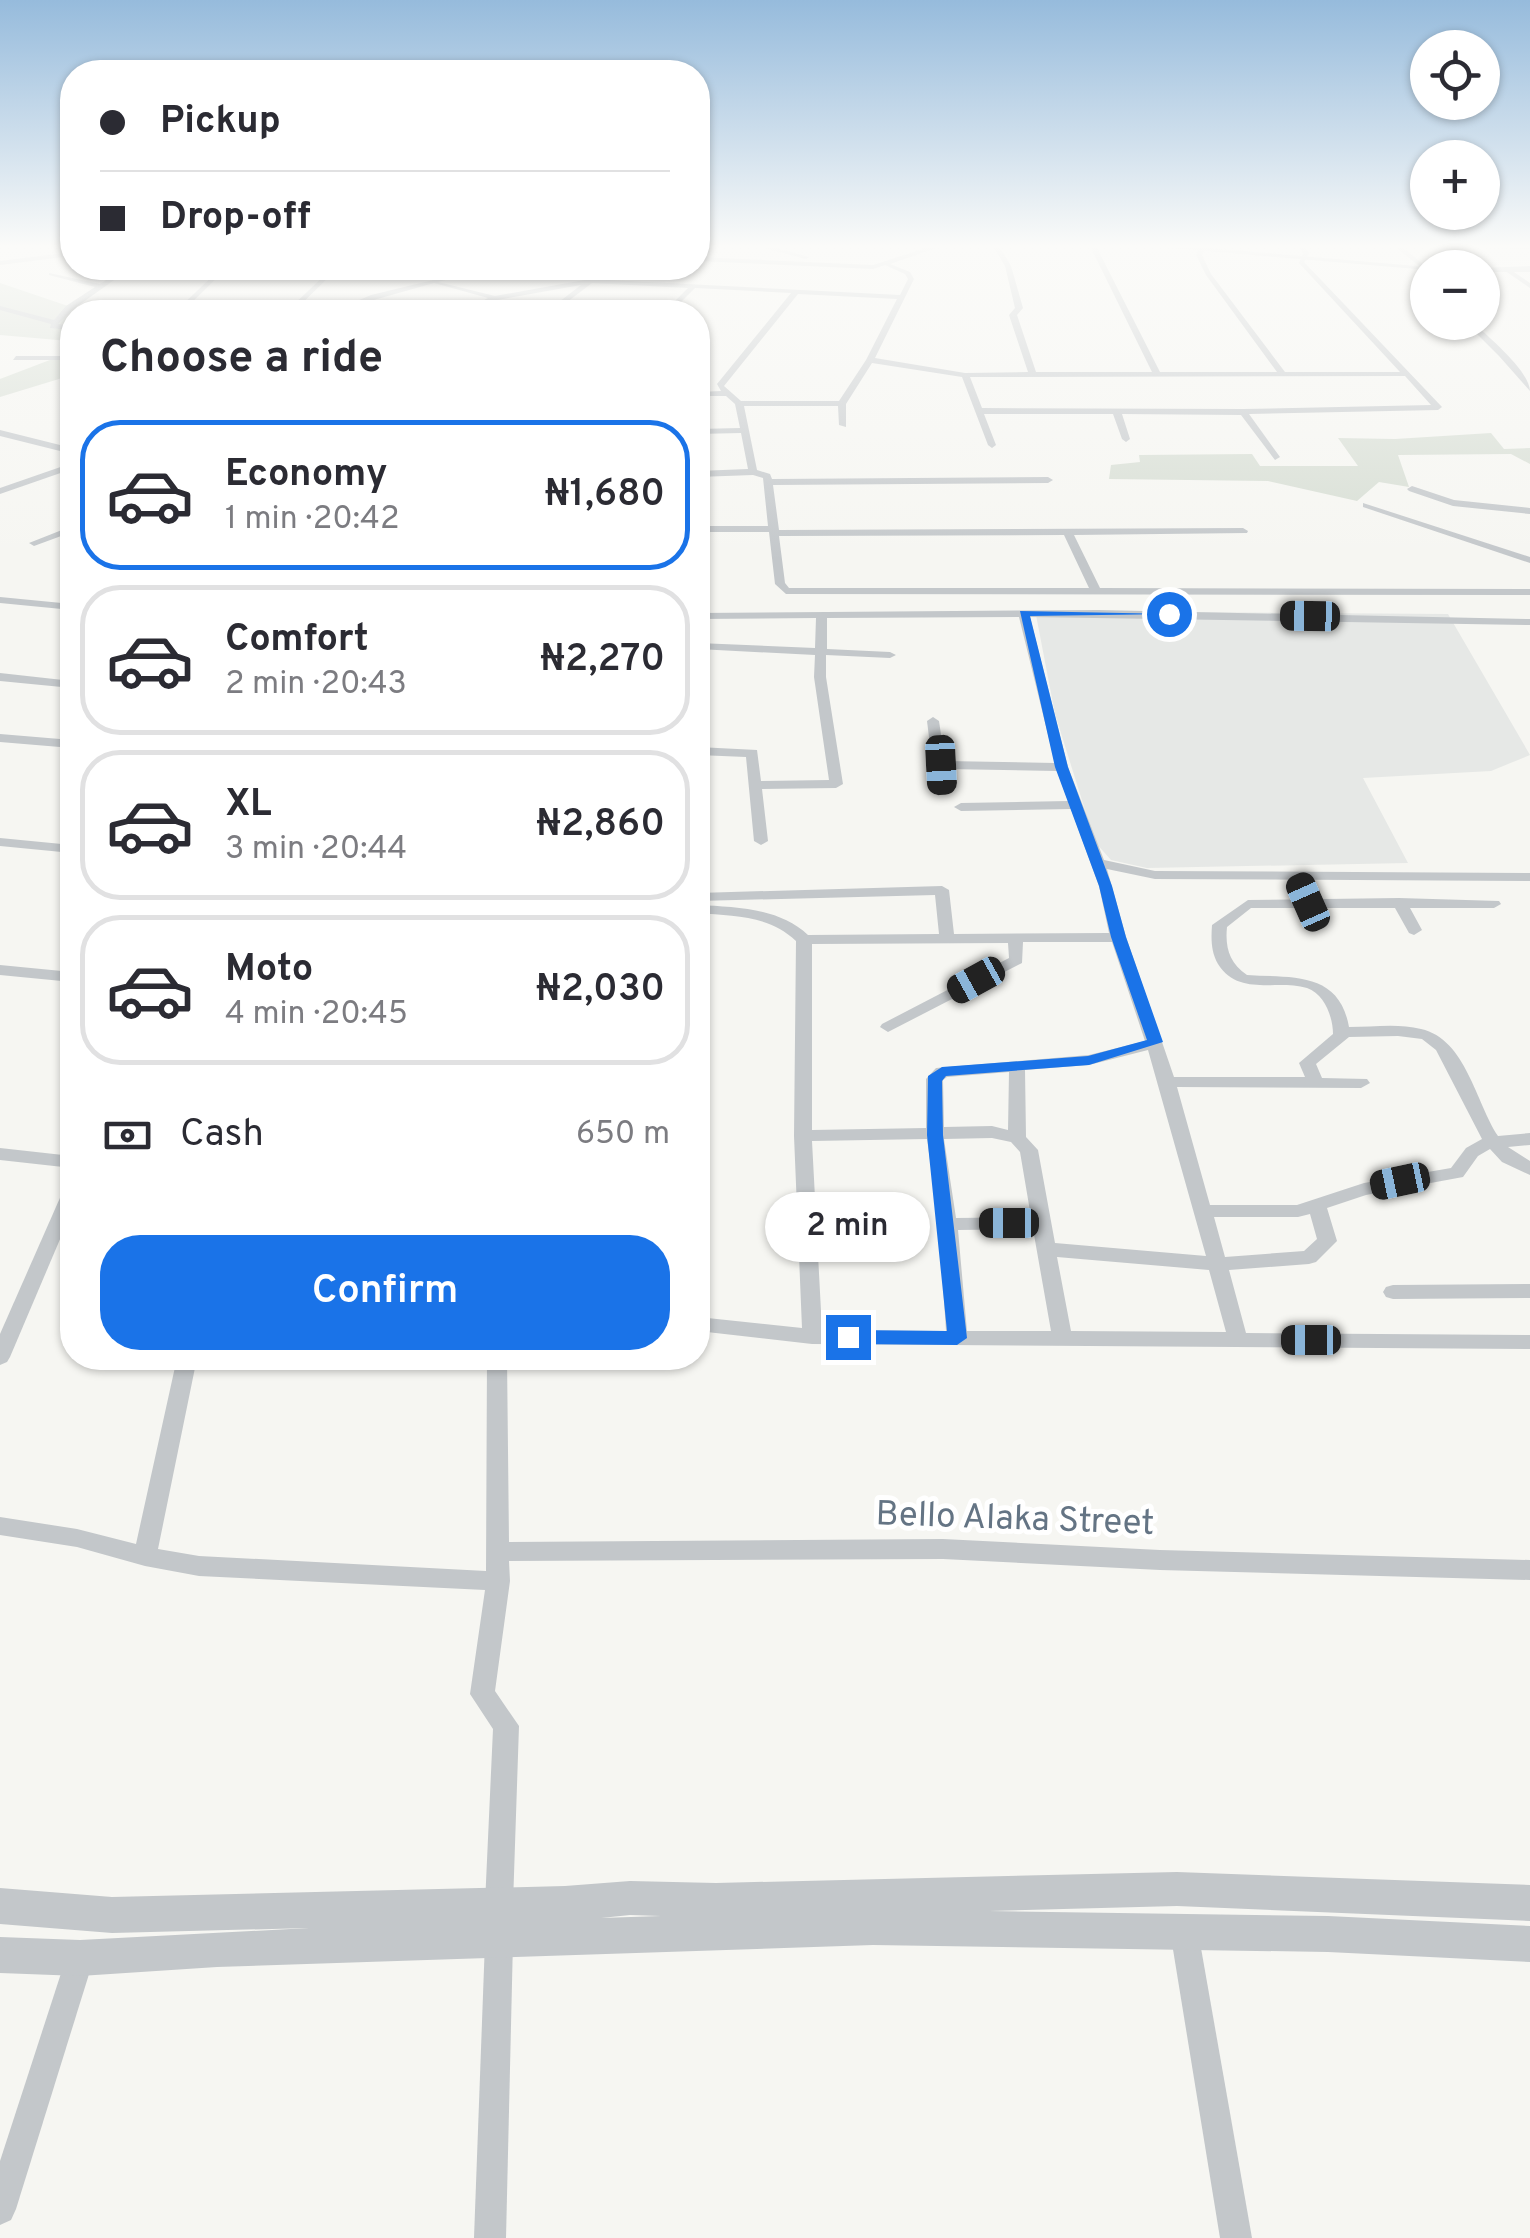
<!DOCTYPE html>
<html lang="en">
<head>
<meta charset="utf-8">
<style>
  body { margin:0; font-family:Overpass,sans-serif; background:#f7f7f7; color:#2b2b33; height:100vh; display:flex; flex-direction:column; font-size:38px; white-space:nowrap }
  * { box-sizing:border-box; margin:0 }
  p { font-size:32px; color:#7c7c81 }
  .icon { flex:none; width:55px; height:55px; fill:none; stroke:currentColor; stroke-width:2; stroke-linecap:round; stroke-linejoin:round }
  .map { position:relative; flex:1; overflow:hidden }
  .drawer { position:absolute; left:60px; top:300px; width:650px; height:1070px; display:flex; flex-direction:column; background:#fff; border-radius:40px; box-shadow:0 2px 8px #0004 }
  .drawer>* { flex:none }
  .banner { position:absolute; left:60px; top:60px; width:650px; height:220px; border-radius:40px; box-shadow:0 2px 8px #0004; display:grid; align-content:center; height:220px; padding:0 40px; background:#fff }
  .tools { position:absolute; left:1410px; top:30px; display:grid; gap:20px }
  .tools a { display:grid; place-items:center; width:90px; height:90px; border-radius:50%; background:#fff; box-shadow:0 2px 8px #0004; font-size:50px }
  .end { position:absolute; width:45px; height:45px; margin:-22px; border:12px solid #1a73e8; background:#fff; box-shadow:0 0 0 5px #fff }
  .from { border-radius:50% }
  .bubble { position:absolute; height:70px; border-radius:35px; background:#fff; box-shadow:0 2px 8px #0004; font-size:32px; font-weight:600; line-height:70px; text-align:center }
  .car { position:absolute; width:30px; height:60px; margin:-30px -15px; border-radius:12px; box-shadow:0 0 8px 2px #0007; background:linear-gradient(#222 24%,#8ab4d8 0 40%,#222 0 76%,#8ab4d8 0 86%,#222 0) }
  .banner b { display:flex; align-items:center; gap:35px; height:95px; font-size:38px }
  .banner b+b { border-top:2px solid #e1e1e2 }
  .banner i { width:25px; height:25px; background:#2b2b33 }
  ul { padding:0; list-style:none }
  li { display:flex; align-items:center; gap:30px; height:150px; margin:0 20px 15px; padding:0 20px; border:5px solid #e1e1e2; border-radius:40px }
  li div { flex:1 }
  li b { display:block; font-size:38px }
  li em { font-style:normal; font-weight:600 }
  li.current { border-color:#1a73e8 }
  li>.icon { width:90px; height:90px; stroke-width:1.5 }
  h2 { padding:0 40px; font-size:45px; line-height:120px }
  .pay { display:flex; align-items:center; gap:25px; height:110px; padding:0 40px; font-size:38px }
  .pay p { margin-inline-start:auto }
  .primary-button { display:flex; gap:20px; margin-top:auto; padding:20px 40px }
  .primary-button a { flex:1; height:115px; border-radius:40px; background:#1a73e8; color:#fff; font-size:40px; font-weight:600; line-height:115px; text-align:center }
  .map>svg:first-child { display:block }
</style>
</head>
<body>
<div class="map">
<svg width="1530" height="2238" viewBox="0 0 1530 2238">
  <rect width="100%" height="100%" fill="#f6f6f2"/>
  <path fill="#e6e8e6" d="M1054 611 1448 614 1530 755 1491 771 1363 778 1408 863 1147 868 1111 860 1095 842 1055 714 1036 615Z"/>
  <g fill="#d6ddd3">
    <path d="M0 283 68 306 106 312H72V375L0 397V379L63 355 69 341 0 335Z"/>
    <path d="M1491 433 1504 449 1530 448V464L1511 454 1398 455 1409 487 1379 482 1357 501 1268 481 1109 479 1111 465 1140 462 1139 455 1252 454 1260 466H1358L1338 438 1395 439Z"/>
  </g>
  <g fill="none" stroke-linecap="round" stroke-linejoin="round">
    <g fill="#c3c7ca" fill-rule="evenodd">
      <path d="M757 246H769L809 257 806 259Z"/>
      <path d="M932 246H942L890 264 910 272 914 279 875 358 965 373 1028 372 1009 315 1015 308 1005 266 993 246H999L1011 266 1023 308 1017 315 1036 372H1152L1090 246H1096L1160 372H1277L1206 275 1196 255 1200 246H1206L1202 255 1211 274 1285 372H1400L1299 263 1303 253 1298 246H1304L1309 253 1304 262 1442 407 1438 410 1249 414 1280 457 1275 460 1241 415 1122 414 1130 439 1126 442 1122 439 1113 414H984L996 445 992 448 988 445 962 377 872 363 846 404V427L839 425 838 406H744L757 470 770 474 772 479 1048 477 1053 480 1048 483 773 485 779 530 1243 528 1248 531 1247 533 1074 535 1100 588 1530 589V595L786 594 775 584 769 532H698V526H768L763 478 753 475 698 477V471L748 469 741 433 698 434V429L740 428 735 404 726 396H698V392L721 391 717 384 791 293 695 288 671 312H664L688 288 592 283 554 312H546L581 285 497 300 469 312H461L488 298 434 283 363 303 362 312H355L357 301 371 295 483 268H492L438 282 495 296 590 279 900 295 908 279 905 274 885 265 873 269 698 261V257L873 265ZM798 294 897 299 866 360 839 401H741L724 386ZM1405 376 1431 405 1243 409 982 408 970 377ZM1064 535 1089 588H789L785 583 779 536Z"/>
      <path d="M1394 246H1401L1428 268V273Z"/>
      <path d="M1480 246H1530V249L1483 248Z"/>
      <path d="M72 252V256L0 265V261Z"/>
      <path d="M124 268H131L72 310 58 324 72 326V330L50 328 51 324 0 310V306L54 320 66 306 95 287 49 275V273L100 284Z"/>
      <path d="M221 268H227L182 312H175Z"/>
      <path d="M342 268H352L333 273 293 312H286L329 271Z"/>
      <path d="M1504 268H1508L1530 283V288L1504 270Z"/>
      <path d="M1465 322H1473C1489 338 1529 370 1530 391L1499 356Z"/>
      <path d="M16 356H72V360H13Z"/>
      <path d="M0 430 72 448V454L0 436Z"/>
      <path d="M72 463V469L0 494V488Z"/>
      <path d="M1412 486 1454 500 1530 508V514L1453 506 1409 491 1407 489Z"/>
      <path d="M1363 503 1530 557V563L1363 507Z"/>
      <path d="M72 526V532L34 546 29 543Z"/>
      <path d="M0 597 72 604V610L0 603Z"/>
      <path d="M1098 610 1530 619V625L1030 617 1068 767 1104 860 1155 871 1530 873V881L1155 879 1107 869 1126 937 1174 1077H1305L1299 1063 1333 1034C1333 1018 1325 994 1307 988 1276 979 1239 997 1218 964 1211 952 1211 939 1212 925L1248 900 1399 898 1499 901 1501 904 1494 908H1410L1422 930 1414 935 1409 933 1395 908H1251L1227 927C1225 947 1229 963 1247 975 1292 978 1339 971 1349 1027 1373 1027 1398 1023 1421 1029 1466 1039 1476 1103 1498 1136L1530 1133V1145L1508 1147 1530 1161V1175L1502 1162 1490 1149 1478 1156 1463 1177 1366 1195 1327 1208 1337 1241 1316 1262 1309 1264 1229 1270 1246 1333 1530 1335V1349L812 1344 698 1331V1317L802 1328 794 1136 796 941C769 915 733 916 698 913V905C736 907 779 908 808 935L939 934 935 895 698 901V893L942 886 949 890 954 934 1109 933 1099 886 1071 809 961 811 954 807 961 803 1068 801 1057 771 946 769 949 785 942 789 935 785 927 721 933 717 939 721 945 761 1055 763 1019 617 827 618V649L890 652 896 655 890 658 826 655V677L843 784 836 788 762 789 768 841 761 845 754 841 746 757 698 755V747L757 750 761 781 829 780 814 677 815 655 698 649V643L815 648 816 618 698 619V613ZM1023 942H1112L1145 1041 1089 1055 936 1068 926 1079V1128L812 1130V944L1008 943 1009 958 882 1024 880 1027 888 1032 1022 963ZM1398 1036 1422 1039 1436 1050 1482 1139 1466 1148 1451 1168 1364 1183 1297 1205H1210L1177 1087 1361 1088 1370 1083 1367 1079 1322 1078 1316 1064 1349 1037ZM1148 1050 1206 1256 1055 1243 1038 1150 1026 1137 1025 1070 1089 1065ZM1009 1072 1008 1130 992 1126 944 1127 943 1080 947 1077ZM992 1138 1011 1142 1020 1152 1031 1217 956 1218 944 1139ZM927 1139 939 1224 946 1331 822 1330 812 1141ZM1310 1214 1317 1239 1304 1251 1225 1257 1214 1217H1298ZM1033 1229 1051 1331H967L958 1230ZM1057 1257 1209 1270 1226 1332 1071 1331Z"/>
      <path d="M0 673 72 681V688L0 681Z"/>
      <path d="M0 734 72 740V748L0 742Z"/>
      <path d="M0 838 72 845V853L0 846Z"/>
      <path d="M0 965 72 972V982L0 975Z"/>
      <path d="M0 1148 72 1156V1168L0 1160Z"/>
      <path d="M72 1185V1211L10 1357 7 1362 0 1365V1334L63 1191Z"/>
      <path d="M1530 1284V1298L1393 1299 1386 1297 1383 1292 1386 1287 1393 1285Z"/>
      <path d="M177 1358H197L158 1549 199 1556 486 1571 487 1358H507L509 1542 943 1539 1160 1550 1530 1560V1580L1160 1570 943 1559 509 1561 510 1581 495 1691 519 1726 513 1904 509 1914 499 1918 489 1914 485 1904 493 1729 470 1694 485 1590 199 1576 145 1566 77 1547 0 1535V1517L77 1529 136 1544Z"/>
      <path d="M1184 1917 1194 1921 1198 1931 1252 2238H1220L1170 1931 1174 1921Z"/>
      <path d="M499 1927 509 1931 513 1941 506 2238H474L485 1941 489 1931Z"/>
      <path d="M80 1944 90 1948 94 1958 16 2209 11 2220 0 2225V2161L66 1958 70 1948Z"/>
    </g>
    <g fill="#c3c7ca" fill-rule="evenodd">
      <path d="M1148 246H1186L1439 268 1428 270Z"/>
      <path d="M1530 266V272H1482L1479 268Z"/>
      <path d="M1177 1872 1530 1885V1921L1177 1906 989 1911 1328 1916 1530 1926V1962L1328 1952 873 1945 217 1967 80 1976 0 1973V1937L80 1940 309 1928 112 1933 0 1924V1888L112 1897 565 1886 630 1881 716 1883ZM630 1915 661 1916 601 1918Z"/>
    </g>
  </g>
  <linearGradient id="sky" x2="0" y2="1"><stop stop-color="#96bbdc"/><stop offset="0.44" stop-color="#fbfbf9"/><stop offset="1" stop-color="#fbfbf9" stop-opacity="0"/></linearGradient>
  <rect width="1530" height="560" fill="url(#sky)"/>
  <path fill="#1a73e8" d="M1020 611 1174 614 1030 616 1068 767 1112 886 1126 937 1163 1042 1089 1065 946 1076 942 1081 943 1135 967 1338 957 1345 848 1344 839 1337 848 1330 947 1331 927 1135 928 1076 942 1067 1088 1056 1147 1040 1111 937 1099 886 1055 767Z"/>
  <g text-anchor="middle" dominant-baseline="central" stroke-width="10" stroke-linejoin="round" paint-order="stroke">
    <g font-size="35" fill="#647484" stroke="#fff">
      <text transform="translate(1015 1520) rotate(2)">Bello Alaka Street</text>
    </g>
  </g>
</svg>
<div class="tools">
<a><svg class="icon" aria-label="locate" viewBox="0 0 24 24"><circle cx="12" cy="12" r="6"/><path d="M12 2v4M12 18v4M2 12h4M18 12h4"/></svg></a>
<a>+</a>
<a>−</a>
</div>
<i class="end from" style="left:1169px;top:614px"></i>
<i class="end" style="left:848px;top:1337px"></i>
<div class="bubble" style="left:765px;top:1192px;width:165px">2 min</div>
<i class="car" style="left:1310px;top:616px;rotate:271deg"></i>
<i class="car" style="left:941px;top:765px;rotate:177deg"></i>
<i class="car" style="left:1308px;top:902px;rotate:336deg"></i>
<i class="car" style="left:976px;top:980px;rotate:241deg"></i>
<i class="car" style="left:1400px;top:1181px;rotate:258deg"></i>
<i class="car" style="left:1009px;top:1223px;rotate:270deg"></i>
<i class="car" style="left:1311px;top:1340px;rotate:270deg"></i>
<div class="banner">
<b><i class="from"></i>Pickup</b>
<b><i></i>Drop-off</b>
</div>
<section class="drawer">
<h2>Choose a ride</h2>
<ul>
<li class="current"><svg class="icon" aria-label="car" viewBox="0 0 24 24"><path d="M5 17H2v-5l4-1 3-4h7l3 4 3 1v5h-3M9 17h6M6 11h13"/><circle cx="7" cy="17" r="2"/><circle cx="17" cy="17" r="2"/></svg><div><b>Economy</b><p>1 min · 20:42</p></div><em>₦1,680</em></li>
<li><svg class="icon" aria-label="car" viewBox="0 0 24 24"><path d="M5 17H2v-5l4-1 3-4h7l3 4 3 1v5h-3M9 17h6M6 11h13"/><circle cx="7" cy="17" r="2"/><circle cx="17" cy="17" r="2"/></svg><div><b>Comfort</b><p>2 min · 20:43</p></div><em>₦2,270</em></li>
<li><svg class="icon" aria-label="car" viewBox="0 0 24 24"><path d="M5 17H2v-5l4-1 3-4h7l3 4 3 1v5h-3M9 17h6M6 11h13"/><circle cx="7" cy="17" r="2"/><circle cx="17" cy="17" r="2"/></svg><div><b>XL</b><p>3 min · 20:44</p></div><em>₦2,860</em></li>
<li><svg class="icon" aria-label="car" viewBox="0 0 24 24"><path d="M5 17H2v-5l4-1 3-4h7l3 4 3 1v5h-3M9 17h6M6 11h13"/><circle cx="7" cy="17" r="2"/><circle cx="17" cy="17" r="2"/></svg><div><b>Moto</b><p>4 min · 20:45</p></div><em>₦2,030</em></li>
</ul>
<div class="pay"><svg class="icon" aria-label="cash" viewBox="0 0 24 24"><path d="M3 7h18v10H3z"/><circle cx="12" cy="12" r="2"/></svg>Cash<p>650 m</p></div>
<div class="primary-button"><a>Confirm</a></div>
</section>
</div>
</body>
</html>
